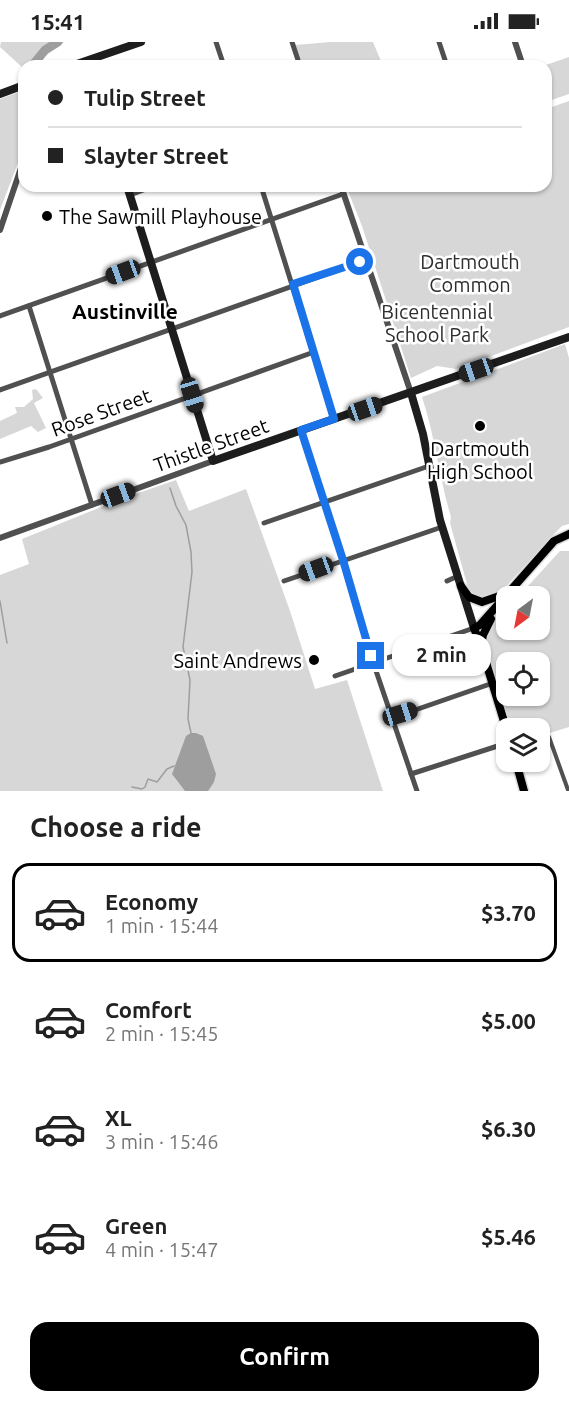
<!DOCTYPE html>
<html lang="en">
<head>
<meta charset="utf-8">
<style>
  body { margin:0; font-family:Ubuntu,sans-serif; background:#f2f2f2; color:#222; height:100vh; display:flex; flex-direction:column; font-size:22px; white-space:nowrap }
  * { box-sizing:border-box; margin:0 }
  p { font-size:20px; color:#767676 }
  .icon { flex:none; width:33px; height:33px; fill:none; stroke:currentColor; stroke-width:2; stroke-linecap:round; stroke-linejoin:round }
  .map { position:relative; height:749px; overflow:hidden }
  .sheet { display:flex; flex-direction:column; background:#fff; flex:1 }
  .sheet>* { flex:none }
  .hud { position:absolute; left:18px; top:18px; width:534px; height:132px; border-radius:18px; box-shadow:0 2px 4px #0004; display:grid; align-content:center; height:132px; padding:0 30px; background:#fff }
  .needle { width:39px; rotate:212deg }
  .buttons { position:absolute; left:496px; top:544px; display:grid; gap:12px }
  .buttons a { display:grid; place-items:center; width:54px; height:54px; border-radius:12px; background:#fff; box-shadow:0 2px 4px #0004; font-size:30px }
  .end { position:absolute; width:27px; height:27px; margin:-14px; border:8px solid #1a73e8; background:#fff; box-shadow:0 0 0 3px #fff }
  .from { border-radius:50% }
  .bubble { position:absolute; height:42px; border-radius:18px; background:#fff; box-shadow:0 2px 4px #0004; font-size:20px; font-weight:700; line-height:42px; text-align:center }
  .car { position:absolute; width:18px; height:36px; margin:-18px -9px; border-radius:8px; box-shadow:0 0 4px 2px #0007; background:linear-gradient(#222 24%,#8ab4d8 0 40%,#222 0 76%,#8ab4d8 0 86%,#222 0) }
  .hud b { display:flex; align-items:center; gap:21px; height:57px; font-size:22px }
  .hud b+b { border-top:2px solid #e0e0e0 }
  .hud i { width:15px; height:15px; background:#222 }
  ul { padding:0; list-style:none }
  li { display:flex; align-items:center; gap:18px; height:99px; margin:0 12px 9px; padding:0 18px; border:3px solid transparent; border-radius:18px }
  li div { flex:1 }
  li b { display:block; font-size:22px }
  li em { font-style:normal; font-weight:700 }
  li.selected { border-color:#000 }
  li>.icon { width:54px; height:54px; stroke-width:1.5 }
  h2 { padding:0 30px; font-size:27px; line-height:72px }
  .button { display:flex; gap:12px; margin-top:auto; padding:12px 30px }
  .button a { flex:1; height:69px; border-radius:18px; background:#000; color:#fff; font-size:24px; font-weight:700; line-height:69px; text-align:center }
  .status { display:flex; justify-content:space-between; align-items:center; height:42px; padding:0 30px; background:#fff; direction:ltr }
  .status svg { height:16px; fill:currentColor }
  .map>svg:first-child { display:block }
</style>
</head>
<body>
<div class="status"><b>15:41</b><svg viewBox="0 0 49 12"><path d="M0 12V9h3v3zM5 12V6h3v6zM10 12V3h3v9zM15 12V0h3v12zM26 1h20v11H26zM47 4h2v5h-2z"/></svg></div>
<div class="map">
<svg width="569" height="749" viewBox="0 0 569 749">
  <rect width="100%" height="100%" fill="#fff"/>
  <g fill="#d7d7d7" fill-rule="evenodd">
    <path d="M1 0H64L45 14 38 24H24V27L0 5Z"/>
    <path d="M331 0H373L383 24H302L295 3Z"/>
    <path d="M569 15V52L546 60V24H543Z"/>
    <path d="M24 48V105L0 168V57Z"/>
    <path d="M569 59V285L456 327 437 324 411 336 362 184 348 149 350 144H546V67Z"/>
    <path d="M565 302 569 316V482L562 484 557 489 497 554 486 557 470 553 450 481 451 475C439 435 435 394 422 355Z"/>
    <path d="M36 347 43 356 34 361 46 386 38 390 31 384 0 397V379L17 371 15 365H24L33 357 32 348Z"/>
    <path d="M176 438 189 469 246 447 290 569 315 647 347 638 383 749H0V533L29 522 22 497 121 457Z"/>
    <path d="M560 509H569V685L540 694V687H512L484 601 490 586 507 567V588H540V555H518ZM507 621H540V654H507Z"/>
  </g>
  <path fill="#9e9e9e" d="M191 691H196L203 694 216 732 214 740 208 749H185L172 732 186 694Z"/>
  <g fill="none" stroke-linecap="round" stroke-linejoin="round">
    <g stroke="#9e9e9e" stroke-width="1.5">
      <path d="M170 446 176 464 186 483 191 510 192 530 183 605 190 638 188 677 191 691"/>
      <path d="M0 559 7 601"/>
      <path d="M132 745 142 747 145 745 148 737 157 740 167 727 174 724"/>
    </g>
    <path stroke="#9e9e9e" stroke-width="9" d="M32 24 45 8 58 0"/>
    <g stroke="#dbdbdb" stroke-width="11">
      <g id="primary">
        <path d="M461 544 469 555 482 560 505 552"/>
        <path d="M481 604 483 593 491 577"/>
        <path d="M507 689 481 604 474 586 480 583 554 499 569 492"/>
        <path d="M516 720 524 749"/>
      </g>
    </g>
    <path stroke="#505050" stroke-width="4" d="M549 695 568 748"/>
    <g stroke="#505050" stroke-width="5">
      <path d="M216 0 224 24"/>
      <path d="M292 0 300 24"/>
      <path d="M439 0 447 24"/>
      <path d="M261 144 334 377"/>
      <path d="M130 153 154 144"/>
      <path d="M29 264 92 463"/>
      <path d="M0 274 343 152"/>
      <path d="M0 348 366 218"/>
      <path d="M301 388 343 518 373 620 417 749"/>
      <path d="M0 420 49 405 314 310"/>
      <path d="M264 481 429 424"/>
      <path d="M284 539 442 485"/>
      <path d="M447 539 458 534"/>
      <path d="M335 634 474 586"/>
      <path d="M392 676 493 641"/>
      <path d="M411 732 507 701"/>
    </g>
    <g stroke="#505050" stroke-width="6">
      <path d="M515 0 523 24"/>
      <path d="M341 144 411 351"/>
      <path d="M0 188 24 117"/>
      <path d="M0 496 213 419"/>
    </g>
    <g stroke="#1d1d1d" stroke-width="8">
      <path d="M71 24 141 0"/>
      <path d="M0 52 24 43"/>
      <path d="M127 144 213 419 569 295"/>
      <path d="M411 351 423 392 440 478 474 586"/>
    </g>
    <use href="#primary" stroke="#000" stroke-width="8"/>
  </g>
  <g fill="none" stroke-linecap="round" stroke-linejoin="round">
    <path stroke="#1a73e8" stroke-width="8" d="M360 220 293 242 334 377 301 388 343 518 371 614"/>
  </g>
  <g fill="#000" stroke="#fff" stroke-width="2">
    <circle cx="47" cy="174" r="6"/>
    <circle cx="480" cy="384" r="6"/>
    <circle cx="314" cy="618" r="6"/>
  </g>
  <g text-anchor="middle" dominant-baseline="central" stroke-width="5" stroke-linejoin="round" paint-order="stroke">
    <g font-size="20" fill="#000" stroke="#fff" text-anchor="start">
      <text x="59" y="174">The Sawmill Playhouse</text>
      <text x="480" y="406" text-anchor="middle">Dartmouth<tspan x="480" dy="23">High School</tspan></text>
      <text x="302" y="618" text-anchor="end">Saint Andrews</text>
    </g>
    <g font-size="20" fill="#2e2e2e" stroke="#fff">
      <text x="470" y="219">Dartmouth<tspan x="470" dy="23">Common</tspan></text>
      <text x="437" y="269">Bicentennial<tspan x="437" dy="23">School Park</tspan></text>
    </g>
    <g font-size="20" fill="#000" stroke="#fff">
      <text transform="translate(101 370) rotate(-20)">Rose Street</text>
      <text transform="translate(211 403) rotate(-20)">Thistle Street</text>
    </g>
    <g font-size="21" font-weight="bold" fill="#000" stroke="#fff">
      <text x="125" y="269">Austinville</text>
    </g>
  </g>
</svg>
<div class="buttons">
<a><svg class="needle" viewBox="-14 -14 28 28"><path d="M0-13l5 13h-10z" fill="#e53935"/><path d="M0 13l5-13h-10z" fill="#767676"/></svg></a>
<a><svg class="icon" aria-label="locate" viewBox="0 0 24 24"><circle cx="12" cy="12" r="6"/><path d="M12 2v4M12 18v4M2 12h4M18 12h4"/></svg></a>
<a><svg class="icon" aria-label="layers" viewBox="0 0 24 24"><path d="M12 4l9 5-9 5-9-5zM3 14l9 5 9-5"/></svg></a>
</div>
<i class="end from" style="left:360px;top:220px"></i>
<i class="end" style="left:371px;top:614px"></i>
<div class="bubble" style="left:392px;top:592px;width:99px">2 min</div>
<i class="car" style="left:123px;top:230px;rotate:250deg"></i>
<i class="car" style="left:476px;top:328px;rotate:251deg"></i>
<i class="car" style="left:192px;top:353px;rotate:163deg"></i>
<i class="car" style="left:365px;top:367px;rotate:71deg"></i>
<i class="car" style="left:118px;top:453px;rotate:70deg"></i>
<i class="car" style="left:316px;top:527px;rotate:250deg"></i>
<i class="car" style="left:400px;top:672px;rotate:73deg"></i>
<div class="hud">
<b><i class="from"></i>Tulip Street</b>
<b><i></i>Slayter Street</b>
</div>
</div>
<section class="sheet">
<h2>Choose a ride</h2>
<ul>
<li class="selected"><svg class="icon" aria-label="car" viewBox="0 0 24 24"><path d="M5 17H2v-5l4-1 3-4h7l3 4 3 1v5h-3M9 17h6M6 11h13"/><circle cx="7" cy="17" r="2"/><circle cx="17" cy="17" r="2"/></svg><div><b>Economy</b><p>1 min · 15:44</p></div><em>$3.70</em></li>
<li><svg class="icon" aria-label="car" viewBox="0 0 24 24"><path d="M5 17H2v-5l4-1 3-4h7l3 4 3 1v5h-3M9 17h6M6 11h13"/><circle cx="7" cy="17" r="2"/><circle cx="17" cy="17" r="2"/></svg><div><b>Comfort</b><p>2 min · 15:45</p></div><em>$5.00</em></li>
<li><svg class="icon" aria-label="car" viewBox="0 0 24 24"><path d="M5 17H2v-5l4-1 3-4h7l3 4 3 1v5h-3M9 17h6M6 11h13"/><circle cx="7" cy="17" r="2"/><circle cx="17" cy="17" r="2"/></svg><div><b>XL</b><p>3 min · 15:46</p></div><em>$6.30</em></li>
<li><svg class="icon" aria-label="car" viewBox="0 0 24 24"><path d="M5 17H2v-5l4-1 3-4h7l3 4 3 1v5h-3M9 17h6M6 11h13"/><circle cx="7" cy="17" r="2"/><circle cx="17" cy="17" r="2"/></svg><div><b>Green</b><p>4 min · 15:47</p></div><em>$5.46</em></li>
</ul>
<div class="button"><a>Confirm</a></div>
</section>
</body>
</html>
